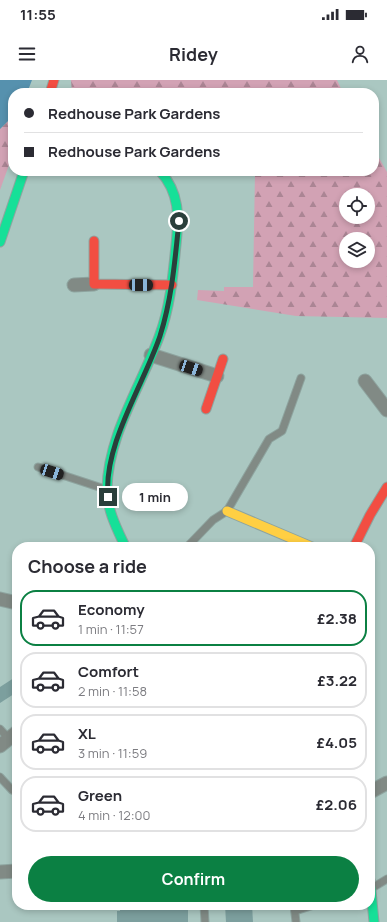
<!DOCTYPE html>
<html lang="en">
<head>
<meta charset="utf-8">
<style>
  body { margin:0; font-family:Manrope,sans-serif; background:#f7f7f7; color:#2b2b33; height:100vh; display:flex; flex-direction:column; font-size:15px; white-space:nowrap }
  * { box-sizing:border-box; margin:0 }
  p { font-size:13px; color:#7c7c81 }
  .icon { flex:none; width:22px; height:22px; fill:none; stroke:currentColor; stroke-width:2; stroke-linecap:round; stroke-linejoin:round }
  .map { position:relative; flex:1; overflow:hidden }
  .panel { position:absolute; left:12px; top:462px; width:363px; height:368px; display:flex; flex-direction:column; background:#fff; border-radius:16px; box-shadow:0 2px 6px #0003 }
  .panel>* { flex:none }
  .hud { position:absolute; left:8px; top:8px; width:371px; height:88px; border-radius:16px; box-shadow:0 2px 6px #0003; display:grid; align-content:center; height:88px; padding:0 16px; background:#fff }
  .fabs { position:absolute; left:339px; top:108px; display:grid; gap:8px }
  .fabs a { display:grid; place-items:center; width:36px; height:36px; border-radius:50%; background:#fff; box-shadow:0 2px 6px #0003; font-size:20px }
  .end { position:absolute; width:18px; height:18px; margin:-9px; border:5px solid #2a3f3b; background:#fff; box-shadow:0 0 0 2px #fff }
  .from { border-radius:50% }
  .bubble { position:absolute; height:28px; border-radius:14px; background:#fff; box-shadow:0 2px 6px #0003; font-size:13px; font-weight:700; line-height:28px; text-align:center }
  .car { position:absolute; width:12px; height:24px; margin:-12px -6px; border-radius:5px; box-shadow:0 0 3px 1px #0007; background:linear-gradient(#222 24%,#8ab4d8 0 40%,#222 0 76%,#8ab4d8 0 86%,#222 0) }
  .hud b { display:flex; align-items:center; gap:14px; height:38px; font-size:15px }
  .hud b+b { border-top:1px solid #e1e1e2 }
  .hud i { width:10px; height:10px; background:#2b2b33 }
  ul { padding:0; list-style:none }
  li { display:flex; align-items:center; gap:12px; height:56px; margin:0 8px 6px; padding:0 8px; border:2px solid #e1e1e2; border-radius:16px }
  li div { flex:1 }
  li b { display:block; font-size:15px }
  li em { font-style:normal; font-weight:700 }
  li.selected { border-color:#0b8043 }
  li>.icon { width:36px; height:36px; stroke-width:1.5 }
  h2 { padding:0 16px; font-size:18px; line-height:48px }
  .action { display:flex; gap:8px; margin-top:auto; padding:8px 16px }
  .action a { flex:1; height:46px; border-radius:24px; background:#0b8043; color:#fff; font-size:16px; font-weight:700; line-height:46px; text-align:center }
  .status { display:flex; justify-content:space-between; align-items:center; height:28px; padding:0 20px; background:#fff; direction:ltr }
  .status svg { height:11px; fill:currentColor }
  header { display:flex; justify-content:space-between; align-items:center; height:52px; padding:0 16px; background:#fff; font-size:18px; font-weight:700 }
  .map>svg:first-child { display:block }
</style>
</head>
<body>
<div class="status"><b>11:55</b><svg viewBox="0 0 49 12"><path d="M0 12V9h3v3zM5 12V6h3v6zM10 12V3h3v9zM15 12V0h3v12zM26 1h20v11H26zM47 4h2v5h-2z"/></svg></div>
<header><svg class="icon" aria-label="menu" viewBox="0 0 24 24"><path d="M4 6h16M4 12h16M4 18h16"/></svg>Ridey<svg class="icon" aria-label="person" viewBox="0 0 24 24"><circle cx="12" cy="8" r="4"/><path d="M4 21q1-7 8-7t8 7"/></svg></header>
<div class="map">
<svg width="387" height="842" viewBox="0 0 387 842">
  <defs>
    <pattern id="forest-firs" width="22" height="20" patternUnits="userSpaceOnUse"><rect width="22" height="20" fill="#d2a2b4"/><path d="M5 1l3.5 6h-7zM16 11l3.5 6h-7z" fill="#ab8594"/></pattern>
  </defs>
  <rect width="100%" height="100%" fill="#aac7c1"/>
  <g fill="url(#forest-firs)" fill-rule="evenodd">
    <path d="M71 0H337L343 13H72Z"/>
    <path d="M13 36V74L0 110V49Z"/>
    <path d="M374 69 387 92V238L296 236 197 220 198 210 224 211V207H253L255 91H374ZM346 115H368V137H346ZM346 159H368V181H346Z"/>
  </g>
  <path fill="#5691ae" d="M0 0H32L27 13H13V36L0 49Z"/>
  <g fill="#7c9f9e">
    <path d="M17 596V612L0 623V607Z"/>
    <path d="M161 825H188V842H117V831H120V828L161 827Z"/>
    <path d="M225 825H252L253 842H226Z"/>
  </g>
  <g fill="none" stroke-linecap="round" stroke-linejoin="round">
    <g stroke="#8ea49f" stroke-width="9">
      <g id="lane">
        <path d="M38 387 105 409"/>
        <path d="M187 467 213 440 227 431 269 359 282 351 301 298"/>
        <path d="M0 649 9 659"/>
        <path d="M0 697 12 710 17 712"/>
        <path d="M372 808 387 799"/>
        <path d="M204 825 205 842"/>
        <path d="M294 825 296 842"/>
        <path d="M295 831 314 825"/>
      </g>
    </g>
    <g stroke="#8ea49f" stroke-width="15">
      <g id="street">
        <path d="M74 205 94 204"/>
        <path d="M151 275 217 296"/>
        <path d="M365 301 387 330"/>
        <path d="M0 519 17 523"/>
        <path d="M0 666 17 652"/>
        <path d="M370 712 387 703"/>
        <path d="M0 792 17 791"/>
      </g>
    </g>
    <g stroke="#8ea49f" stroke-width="11">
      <g id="fast">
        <path d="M0 162 24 91"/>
        <path d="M119 467 124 464C116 447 107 429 107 409 108 355 141 306 159 257 170 228 173 196 176 165 179 137 180 113 160 91"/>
        <path d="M370 800 374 842"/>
      </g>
    </g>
    <g stroke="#8ea49f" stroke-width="11">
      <path id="slow" d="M227 431 312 467"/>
    </g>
    <g stroke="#8ea49f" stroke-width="11">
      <g id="jam">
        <path d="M50 13 54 0"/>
        <path d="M94 161V204L172 205"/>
        <path d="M206 329 223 279"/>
        <path d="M354 467 370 435 387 407"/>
      </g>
    </g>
    <use href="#lane" stroke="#818a85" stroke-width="7"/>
    <use href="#street" stroke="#818a85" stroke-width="13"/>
    <use href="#fast" stroke="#16e098" stroke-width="9"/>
    <use href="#slow" stroke="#ffcf43" stroke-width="9"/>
    <use href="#jam" stroke="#f24e42" stroke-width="9"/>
  </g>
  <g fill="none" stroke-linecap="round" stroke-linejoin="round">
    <path stroke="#2a3f3b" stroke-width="5" d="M108 417C103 365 144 304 160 256 172 218 175 180 179 141"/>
  </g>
</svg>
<div class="fabs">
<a><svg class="icon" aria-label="locate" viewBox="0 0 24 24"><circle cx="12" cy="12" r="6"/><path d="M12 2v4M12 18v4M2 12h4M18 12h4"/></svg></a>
<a><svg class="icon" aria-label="layers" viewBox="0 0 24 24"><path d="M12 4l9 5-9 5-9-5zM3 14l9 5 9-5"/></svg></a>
</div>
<i class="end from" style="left:179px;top:141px"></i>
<i class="end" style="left:108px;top:417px"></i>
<div class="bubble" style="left:122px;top:403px;width:66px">1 min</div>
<i class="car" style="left:141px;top:205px;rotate:91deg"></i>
<i class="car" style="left:191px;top:288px;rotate:108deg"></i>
<i class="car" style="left:52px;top:392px;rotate:108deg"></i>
<div class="hud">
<b><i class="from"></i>Redhouse Park Gardens</b>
<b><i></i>Redhouse Park Gardens</b>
</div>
<section class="panel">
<h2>Choose a ride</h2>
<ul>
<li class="selected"><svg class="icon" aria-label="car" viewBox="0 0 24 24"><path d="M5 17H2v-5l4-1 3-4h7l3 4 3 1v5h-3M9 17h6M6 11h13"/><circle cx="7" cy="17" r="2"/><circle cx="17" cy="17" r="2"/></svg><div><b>Economy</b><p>1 min · 11:57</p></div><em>£2.38</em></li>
<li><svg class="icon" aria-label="car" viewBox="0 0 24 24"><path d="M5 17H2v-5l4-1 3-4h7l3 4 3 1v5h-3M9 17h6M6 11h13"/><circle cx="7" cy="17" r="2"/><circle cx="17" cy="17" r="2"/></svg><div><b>Comfort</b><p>2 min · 11:58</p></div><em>£3.22</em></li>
<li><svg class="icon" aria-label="car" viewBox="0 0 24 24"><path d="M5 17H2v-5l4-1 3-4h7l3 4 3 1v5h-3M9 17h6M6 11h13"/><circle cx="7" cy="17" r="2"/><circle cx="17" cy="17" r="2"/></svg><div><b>XL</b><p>3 min · 11:59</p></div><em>£4.05</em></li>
<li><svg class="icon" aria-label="car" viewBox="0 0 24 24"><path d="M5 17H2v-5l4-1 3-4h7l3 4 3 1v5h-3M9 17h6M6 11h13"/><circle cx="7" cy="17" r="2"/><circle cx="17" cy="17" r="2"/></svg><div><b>Green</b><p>4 min · 12:00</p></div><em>£2.06</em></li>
</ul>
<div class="action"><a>Confirm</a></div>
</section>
</div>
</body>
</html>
